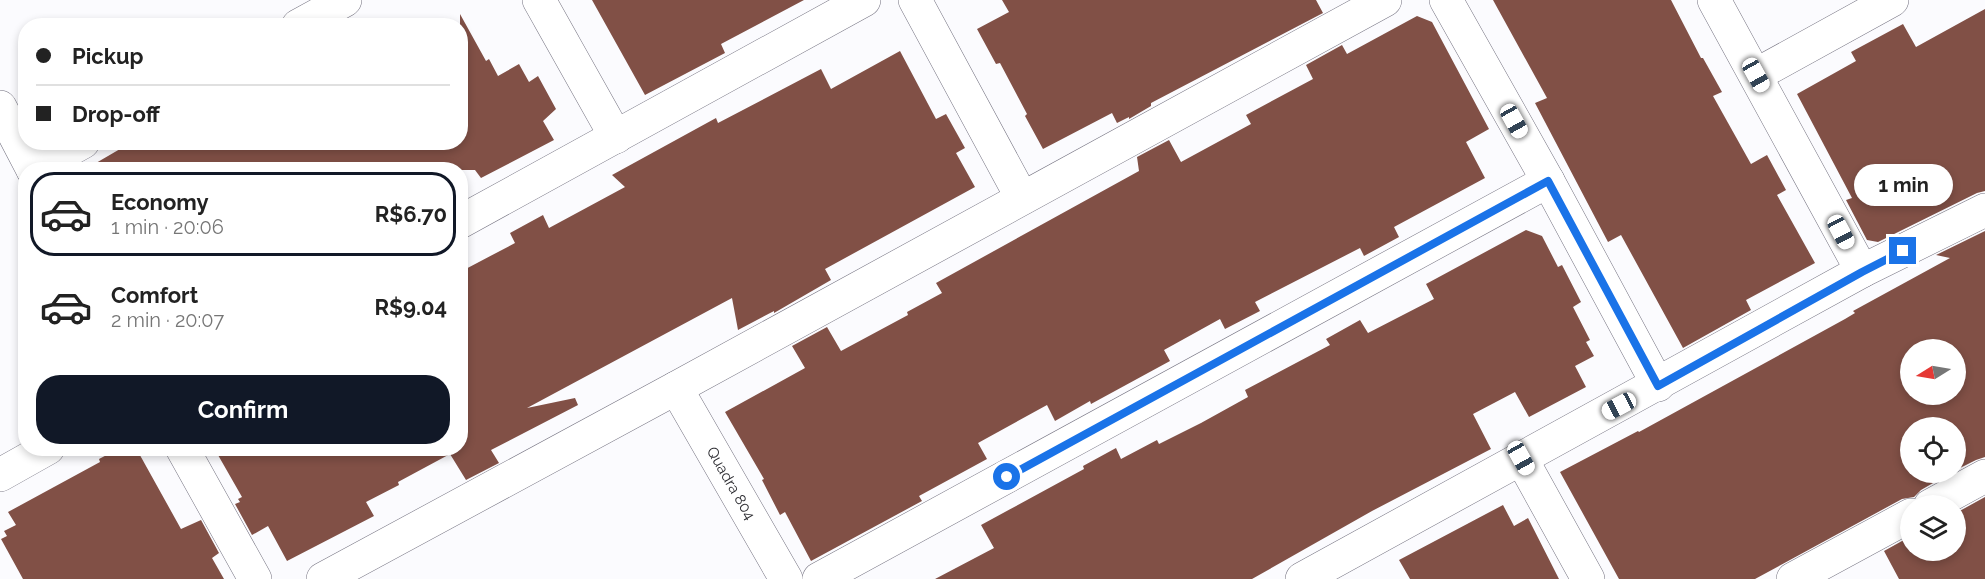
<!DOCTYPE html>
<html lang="en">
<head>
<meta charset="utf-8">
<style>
  body { margin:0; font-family:Raleway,sans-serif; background:#f2f2f2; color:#222; height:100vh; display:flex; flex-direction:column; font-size:22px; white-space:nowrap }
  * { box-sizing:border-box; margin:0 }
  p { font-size:20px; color:#767676 }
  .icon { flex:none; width:33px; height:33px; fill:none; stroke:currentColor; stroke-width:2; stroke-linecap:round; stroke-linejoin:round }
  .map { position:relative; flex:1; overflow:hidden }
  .sheet { position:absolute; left:18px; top:162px; width:450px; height:294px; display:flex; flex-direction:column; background:#fff; border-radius:24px; box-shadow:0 3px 9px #0003 }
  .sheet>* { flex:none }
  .guide { position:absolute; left:18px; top:18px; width:450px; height:132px; border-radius:24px; box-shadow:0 3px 9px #0003; display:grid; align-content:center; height:132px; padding:0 18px; background:#fff }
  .needle { width:39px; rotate:259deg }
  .controls { position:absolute; left:1900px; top:339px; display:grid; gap:12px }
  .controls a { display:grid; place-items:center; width:66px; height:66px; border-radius:50%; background:#fff; box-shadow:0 3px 9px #0003; font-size:30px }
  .end { position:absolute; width:27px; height:27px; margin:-14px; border:8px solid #1a73e8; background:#fff; box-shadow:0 0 0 3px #fff }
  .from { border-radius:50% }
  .bubble { position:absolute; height:42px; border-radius:21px; background:#fff; box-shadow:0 3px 9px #0003; font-size:20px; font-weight:700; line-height:42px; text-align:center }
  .car { position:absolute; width:18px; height:36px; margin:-18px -9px; border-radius:8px; box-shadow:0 0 4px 2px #0007; background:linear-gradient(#fff 24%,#345 0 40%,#fff 0 76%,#345 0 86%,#fff 0) }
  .guide b { display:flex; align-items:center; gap:21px; height:57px; font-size:22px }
  .guide b+b { border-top:2px solid #e0e0e0 }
  .guide i { width:15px; height:15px; background:#222 }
  ul { padding:10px 0 0; list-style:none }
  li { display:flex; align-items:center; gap:18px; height:84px; margin:0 12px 9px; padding:0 6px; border:3px solid transparent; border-radius:24px }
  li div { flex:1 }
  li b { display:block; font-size:22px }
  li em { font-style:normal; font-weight:700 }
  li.current { border-color:#111827 }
  li>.icon { width:54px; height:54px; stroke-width:1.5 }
  .primary-button { display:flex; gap:12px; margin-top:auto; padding:12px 18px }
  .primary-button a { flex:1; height:69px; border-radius:24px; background:#111827; color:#fff; font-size:24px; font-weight:700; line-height:69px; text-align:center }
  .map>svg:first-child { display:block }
</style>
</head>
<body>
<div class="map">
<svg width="1985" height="579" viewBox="0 0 1985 579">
  <rect width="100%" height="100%" fill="#fbfbfe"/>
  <g fill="#815046" fill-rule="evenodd">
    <path d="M592 0H804L721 44 725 53 645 95Z"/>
    <path d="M1002 0H1316L1323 13 1151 103V106L1129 119V117L1117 123 1112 113 1043 149 1025 116 1027 114 1000 63 996 64 977 29 1009 12Z"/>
    <path d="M1493 0H1671L1701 58H1703L1722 92 1713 96 1751 164 1767 155 1786 190 1777 195 1815 263 1746 300 1751 310 1683 348 1621 235 1608 242 1535 103 1547 98Z"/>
    <path d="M1985 9V191L1977 193 1878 242 1867 240 1846 200 1852 198 1797 94 1856 61 1851 52 1903 24 1916 47Z"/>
    <path d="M460 14 486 61 489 59 498 76 519 64 529 82 538 76 556 109 543 121 554 140 481 178 475 170H84L132 142H460Z"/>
    <path d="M1417 16 1432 22 1489 129 1466 142 1485 178 1394 227 1399 237 1364 256 1360 248 1255 302 1260 311 1225 329 1220 319 1164 350 1170 361 1091 404 1090 401 1055 421 1047 405 978 443 987 459 919 496 922 501 811 561 785 512 780 515 762 480 764 479 725 412 805 368 792 346 827 327 841 351 908 315 907 312 942 293 936 283 1139 171 1137 157 1169 140 1181 162 1251 124 1246 115 1313 79 1306 65 1342 45 1347 54Z"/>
    <path d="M900 51 936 119 946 114 965 148 956 153 975 187 825 269 831 280 774 313V311L738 330 732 298 527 408 575 398 578 405 491 450 499 463 466 480 450 454 398 482 399 485 366 502 374 516 287 561 268 526 252 535 235 504 240 502 238 499 242 497 214 448H460V272L515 243 510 233 543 215 549 228 625 187 612 175 716 118 718 123 821 69 831 89Z"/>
    <path d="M1526 230 1542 236 1558 267 1562 265 1581 302 1573 307 1590 340 1586 342 1594 356 1575 366 1586 387 1529 417 1515 392 1473 414 1491 449 1372 511 1252 579H935L994 548 981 525 1084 469 1083 466 1116 448 1121 459 1157 440 1159 444 1201 423 1248 397 1245 390 1330 345 1326 339 1360 320 1368 333 1434 299 1426 284Z"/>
    <path d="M1985 231V457L1976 460 1956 470V428H1911V472H1952L1921 490 1914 497 1902 499 1755 579H1619L1560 472 1638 431 1639 432 1845 319 1855 313 1853 311 1950 258 1936 255ZM1911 350H1956V394H1911Z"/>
    <path d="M120 448H136L181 529 201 520 219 553 212 558 224 579H23L1 539 7 536 4 531 16 525 8 512 100 462 99 459Z"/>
    <path d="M1985 497V579H1899L1884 551 1911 536V550H1956V513Z"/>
    <path d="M1503 505 1514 526 1528 518 1559 579H1410L1399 560Z"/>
  </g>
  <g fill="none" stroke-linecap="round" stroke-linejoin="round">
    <g stroke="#767482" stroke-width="34">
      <g id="minor">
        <path d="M539 0 616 137"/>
        <path d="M915 0 1022 198"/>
        <path d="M1446 0 1548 181 1658 385"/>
        <path d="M1714 0 1862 271"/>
        <path d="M298 26 345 0"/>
        <path d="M1756 75 1892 0"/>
        <path d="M0 107 33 170"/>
        <path d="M33 170 83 142"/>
        <path d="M460 222 864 0"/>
        <path id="s1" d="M676 388 786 579"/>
        <path d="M182 448 255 579"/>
        <path d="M1521 458 1588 579"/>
        <path d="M0 475 48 448"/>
        <path d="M1930 506 1985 476"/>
        <path d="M323 579 676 388 1385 0"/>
        <path d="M819 579 1548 181"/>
        <path d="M1302 579 1862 271 1985 210"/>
        <path d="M1793 579 1911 515"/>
      </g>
    </g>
    <use href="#minor" stroke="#fff" stroke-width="33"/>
  </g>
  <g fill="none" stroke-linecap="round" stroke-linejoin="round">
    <path stroke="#1a73e8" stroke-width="8" d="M1007 477 1548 181 1658 386 1862 272 1903 251"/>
  </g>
  <g text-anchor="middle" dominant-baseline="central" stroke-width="6" stroke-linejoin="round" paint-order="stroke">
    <g font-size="15" fill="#2c2c31" stroke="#fff">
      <text stroke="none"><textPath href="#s1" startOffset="110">Quadra 804</textPath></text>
    </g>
  </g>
</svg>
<div class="controls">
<a><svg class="needle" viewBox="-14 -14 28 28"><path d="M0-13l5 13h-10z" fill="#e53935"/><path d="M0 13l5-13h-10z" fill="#767676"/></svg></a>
<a><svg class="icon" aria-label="locate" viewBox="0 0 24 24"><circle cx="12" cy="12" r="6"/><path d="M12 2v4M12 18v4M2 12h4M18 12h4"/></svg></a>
<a><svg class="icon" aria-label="layers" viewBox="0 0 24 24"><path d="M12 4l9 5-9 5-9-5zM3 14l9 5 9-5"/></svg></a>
</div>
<i class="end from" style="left:1007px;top:477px"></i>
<i class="end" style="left:1903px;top:251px"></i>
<div class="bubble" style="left:1854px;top:164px;width:99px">1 min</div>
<i class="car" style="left:1756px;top:75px;rotate:151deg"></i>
<i class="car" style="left:1514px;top:121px;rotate:151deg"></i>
<i class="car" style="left:1841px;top:232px;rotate:152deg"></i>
<i class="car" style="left:1619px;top:406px;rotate:242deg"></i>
<i class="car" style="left:1521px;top:458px;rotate:151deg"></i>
<div class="guide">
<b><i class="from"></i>Pickup</b>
<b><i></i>Drop-off</b>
</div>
<section class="sheet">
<ul>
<li class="current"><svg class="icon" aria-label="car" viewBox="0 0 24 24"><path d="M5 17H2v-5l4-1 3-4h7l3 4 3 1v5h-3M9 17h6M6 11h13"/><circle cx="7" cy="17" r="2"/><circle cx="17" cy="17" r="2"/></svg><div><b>Economy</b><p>1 min · 20:06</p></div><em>R$6.70</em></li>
<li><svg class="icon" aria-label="car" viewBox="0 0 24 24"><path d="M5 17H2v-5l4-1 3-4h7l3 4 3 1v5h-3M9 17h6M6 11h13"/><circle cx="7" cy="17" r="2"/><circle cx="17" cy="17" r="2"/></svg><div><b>Comfort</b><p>2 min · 20:07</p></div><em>R$9.04</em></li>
</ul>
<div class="primary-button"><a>Confirm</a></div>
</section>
</div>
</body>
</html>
